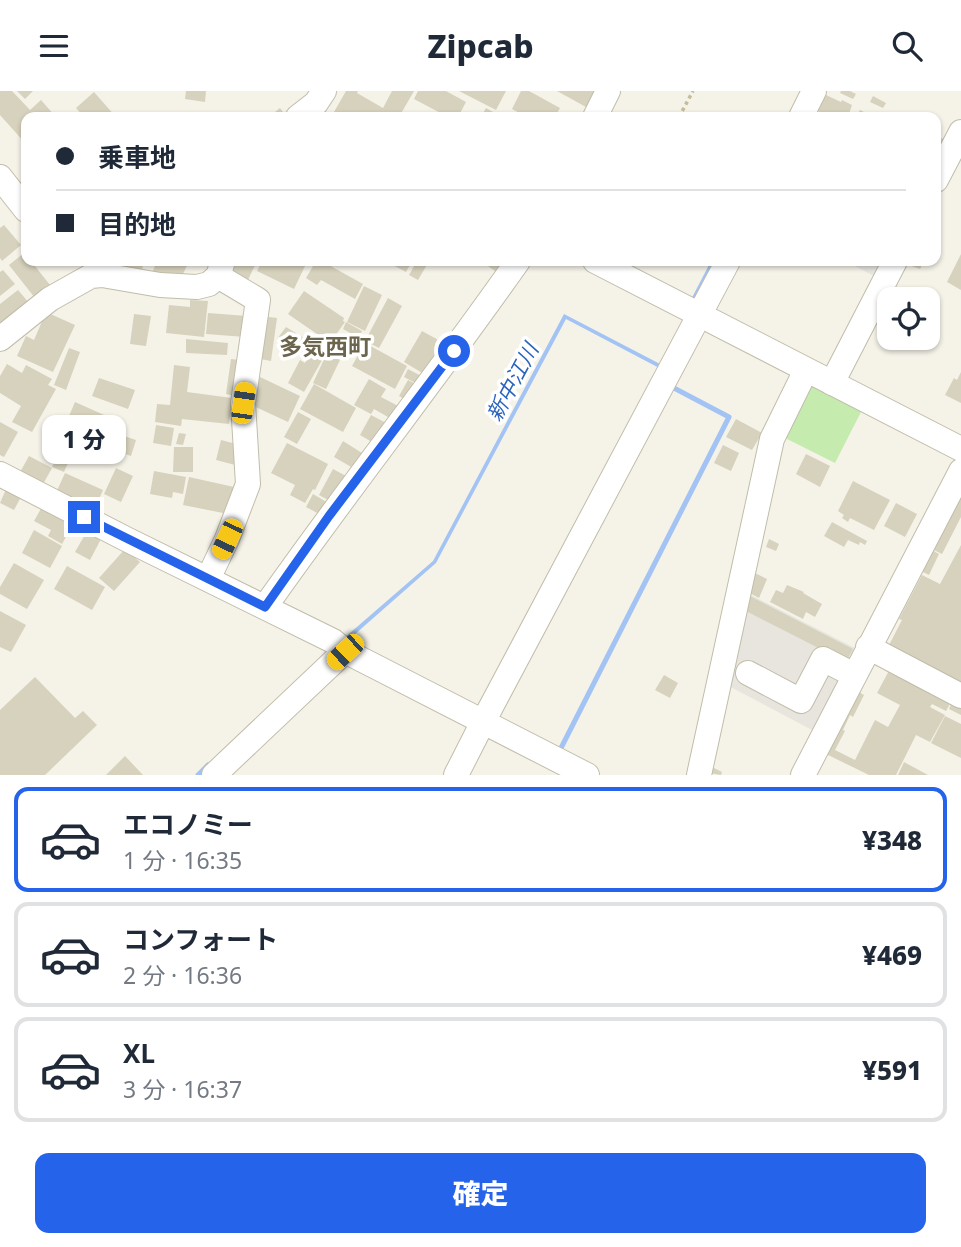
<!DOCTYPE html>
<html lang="ja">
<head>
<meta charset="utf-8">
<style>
  body { margin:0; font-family:"Noto Sans","Noto Sans JP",sans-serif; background:#f6f6f7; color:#1f2937; height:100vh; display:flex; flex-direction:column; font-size:26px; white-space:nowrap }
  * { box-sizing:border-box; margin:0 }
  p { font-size:23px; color:#747a83 }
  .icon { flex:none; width:38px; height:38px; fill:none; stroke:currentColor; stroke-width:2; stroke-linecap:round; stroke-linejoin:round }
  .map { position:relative; height:684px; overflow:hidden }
  .details { display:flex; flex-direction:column; background:#fff; flex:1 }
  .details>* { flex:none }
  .top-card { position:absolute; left:21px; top:21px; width:920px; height:154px; border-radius:14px; box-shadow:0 2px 5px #0004; display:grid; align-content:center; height:154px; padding:0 35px; background:#fff }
  .buttons { position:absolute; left:877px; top:196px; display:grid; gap:14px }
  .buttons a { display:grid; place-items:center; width:63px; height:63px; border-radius:14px; background:#fff; box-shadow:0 2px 5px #0004; font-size:35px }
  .end { position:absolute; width:32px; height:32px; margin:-16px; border:9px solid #2563eb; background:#fff; box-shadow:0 0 0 4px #fff }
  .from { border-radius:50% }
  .bubble { position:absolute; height:49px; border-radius:14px; background:#fff; box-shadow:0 2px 5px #0004; font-size:23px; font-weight:800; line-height:49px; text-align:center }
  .car { position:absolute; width:21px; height:42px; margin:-21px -10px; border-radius:9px; box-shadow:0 0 5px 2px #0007; background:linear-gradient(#f5c518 24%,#345 0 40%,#f5c518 0 76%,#345 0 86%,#f5c518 0) }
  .top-card b { display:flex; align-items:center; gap:24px; height:66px; font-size:26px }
  .top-card b+b { border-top:2px solid #e0e1e3 }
  .top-card i { width:18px; height:18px; background:#1f2937 }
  ul { padding:12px 0 0; list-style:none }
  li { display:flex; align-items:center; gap:21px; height:105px; margin:0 14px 10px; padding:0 21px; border:4px solid #e0e1e3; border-radius:14px }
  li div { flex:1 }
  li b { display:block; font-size:26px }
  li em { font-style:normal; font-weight:800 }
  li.selected { border-color:#2563eb }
  li>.icon { width:63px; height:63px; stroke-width:1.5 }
  .primary-button { display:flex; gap:14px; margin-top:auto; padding:14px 35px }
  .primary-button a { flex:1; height:80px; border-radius:14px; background:#2563eb; color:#fff; font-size:28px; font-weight:800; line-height:80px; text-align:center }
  header { display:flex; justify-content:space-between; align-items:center; height:91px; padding:0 35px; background:#fff; font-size:32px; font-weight:800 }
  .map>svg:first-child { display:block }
</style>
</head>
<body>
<header><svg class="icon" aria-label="menu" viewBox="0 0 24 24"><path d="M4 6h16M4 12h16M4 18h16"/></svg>Zipcab<svg class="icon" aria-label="search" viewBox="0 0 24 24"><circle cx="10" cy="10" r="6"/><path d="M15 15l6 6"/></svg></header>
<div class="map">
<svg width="961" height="684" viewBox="0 0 961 684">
  <rect width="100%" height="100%" fill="#f5f3e8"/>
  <path fill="#e7e5dd" d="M745 501 855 557 812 639 725 593Z"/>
  <path fill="#c5ebaf" d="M812 293 862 319 835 372 781 345Z"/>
  <path fill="#e6e5e0" d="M845 170H884L876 186Z"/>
  <path fill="#a2c3f4" d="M711 170H720L665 280 566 228 436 472 346 551 343 548 433 470 564 223 662 274 683 232V224Z"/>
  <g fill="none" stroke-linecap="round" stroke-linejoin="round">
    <g stroke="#a2c3f4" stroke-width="5">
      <path d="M560 659 729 326 672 296"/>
      <path d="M198 684 208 674"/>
    </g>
  </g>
  <g fill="#d7d2bd">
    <path d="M0 0H12L30 19 41 9 55 25 26 26V53L0 24Z"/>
    <path d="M17 0H33L25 8Z"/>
    <path d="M186 0H206L205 11 185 8Z"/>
    <path d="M346 0H358L357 2 383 17 392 0H414L399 26H344L334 21Z"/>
    <path d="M418 0H446L466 11 458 26H448L414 8Z"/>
    <path d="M459 0H506L496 19Z"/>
    <path d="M521 0H529L560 17 555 26H527L512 18Z"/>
    <path d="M557 0H601L595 21Z"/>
    <path d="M841 0H850L856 3 853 8 840 2Z"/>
    <path d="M94 1 116 26H84L76 17Z"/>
    <path d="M826 4 841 11 842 9 852 14 848 26H822L823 23 818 20Z"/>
    <path d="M873 5 886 12 883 17 870 11Z"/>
    <path d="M280 17 286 25 284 26H269Z"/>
    <path d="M486 17 502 26H481Z"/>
    <path d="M860 19 874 26H856Z"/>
    <path d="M936 45 946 49 936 68Z"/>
    <path d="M4 134 21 154 2 170 0 167V137Z"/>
    <path d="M24 162 26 164V170H31L50 194 35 207 9 174Z"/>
    <path d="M961 163V199L947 191Z"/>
    <path d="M121 170H144L141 184 119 180Z"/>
    <path d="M157 170H189L178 194 152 182Z"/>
    <path d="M237 170H257L247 191 231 184Z"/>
    <path d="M262 170H295L305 175 294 198 257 180Z"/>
    <path d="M316 170H329L327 173 363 193 355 208 321 189 317 194 306 187Z"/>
    <path d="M385 170H412L406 181Z"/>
    <path d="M417 170H424L428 172 418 189 409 184Z"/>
    <path d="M481 170H510L499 183Z"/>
    <path d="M907 170H924L920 178 906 173Z"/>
    <path d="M3 179 15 193 0 205V181Z"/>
    <path d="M364 195 382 204 365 240 347 231Z"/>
    <path d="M18 199 29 212 2 233 0 231V213Z"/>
    <path d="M304 200 344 227 343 230 345 231 330 252 288 223Z"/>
    <path d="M388 207 402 215 379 257 365 250Z"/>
    <path d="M190 209 208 210 204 246 166 242 169 214 190 216Z"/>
    <path d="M46 221 75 234 53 281 17 265 26 245 34 249Z"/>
    <path d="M208 222 247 225 245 246 206 243Z"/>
    <path d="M134 223 151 225 146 255 130 253Z"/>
    <path d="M261 225 277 227 271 270 255 267Z"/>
    <path d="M346 231 362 240 359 247 343 238Z"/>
    <path d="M286 236 312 252 303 265 277 248Z"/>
    <path d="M422 240 442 251 424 283 404 271Z"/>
    <path d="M186 248 228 252 227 264 186 262Z"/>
    <path d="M365 252 407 275 395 298 352 275Z"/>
    <path d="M69 257 80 261 66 299 54 294Z"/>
    <path d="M313 257 325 264 304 301 288 292 300 269 305 272Z"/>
    <path d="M327 262 340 269 326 298 313 292Z"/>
    <path d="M231 268 247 270 241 306 226 303Z"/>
    <path d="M7 273 22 282 26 274 52 288 48 294 56 298 32 341 12 331 21 315 0 302V285Z"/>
    <path d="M174 274 190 276 187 301 232 307 229 333 182 328 181 335 155 331 157 313 170 314Z"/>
    <path d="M408 278 425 287 421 295 404 286Z"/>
    <path d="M961 281V312L945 304 954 287 957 289Z"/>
    <path d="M260 286 300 305 288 331 249 313Z"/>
    <path d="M99 287 135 299 128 318 92 305Z"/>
    <path d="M369 288 386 298 381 306 402 317 395 330 374 318 371 323 354 314Z"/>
    <path d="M408 289 419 295 410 311 399 305Z"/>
    <path d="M314 293 356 317 343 341 300 318Z"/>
    <path d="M75 311 120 331 108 357 64 337Z"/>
    <path d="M298 321 311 328 297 353 284 346Z"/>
    <path d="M371 324 388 333 377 354 360 344Z"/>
    <path d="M736 328 762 342 752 359 726 346Z"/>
    <path d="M0 331 18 341 4 366 0 364Z"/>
    <path d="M156 334 174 337 171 355 153 352Z"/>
    <path d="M179 342 186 343 183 354 176 353Z"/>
    <path d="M60 343 70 348 65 357 55 352Z"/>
    <path d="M121 344 136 349 131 365 116 360Z"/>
    <path d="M221 349 244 355 239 375 216 369Z"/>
    <path d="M343 350 362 362 353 377 334 366Z"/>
    <path d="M287 352 328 373 315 399 313 398 305 412 290 404 295 394 271 382Z"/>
    <path d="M723 354 739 362 731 380 714 372Z"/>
    <path d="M174 356H193V381H173Z"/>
    <path d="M60 357 72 363 64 381 52 376Z"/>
    <path d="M806 363 830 375 820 396 796 383Z"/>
    <path d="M29 365 52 377 42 395 19 383Z"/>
    <path d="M116 377 133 385 121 411 104 403Z"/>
    <path d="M333 378 346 385 332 411 319 404Z"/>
    <path d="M154 380 186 386 183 403 173 401 172 407 150 403Z"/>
    <path d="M65 382 103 399 93 422 55 404Z"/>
    <path d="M189 386 234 396 228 423 183 414Z"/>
    <path d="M853 390 890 409 874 439 850 427 848 431 842 427 844 424 838 420Z"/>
    <path d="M7 396 22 404 14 419 0 412Z"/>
    <path d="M313 403 330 413 323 425 306 416Z"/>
    <path d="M961 403V426L942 463 932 458Z"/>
    <path d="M896 412 917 423 905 446 884 435Z"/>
    <path d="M43 414 74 431 62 453 48 445 51 439 34 430Z"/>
    <path d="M832 431 867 450 865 454 860 451 859 454 848 449 844 456 824 445Z"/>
    <path d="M34 439 62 455 50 477 22 462Z"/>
    <path d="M87 440 101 448 90 469 75 461Z"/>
    <path d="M769 448 779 453 776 460 766 456Z"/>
    <path d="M961 454V596L887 558 902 529 899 528 922 484 940 493Z"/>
    <path d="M125 458 140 471 114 500 99 487Z"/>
    <path d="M932 459 939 463 929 484 921 480Z"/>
    <path d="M14 472 44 489 27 518 0 503V496Z"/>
    <path d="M67 475 105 496 92 519 54 498Z"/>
    <path d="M755 482 767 488 759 507 746 500Z"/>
    <path d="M787 494 804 501 803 502 822 513 815 526 806 521 803 528 770 511 776 499 783 502Z"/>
    <path d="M746 503 853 558 846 571 742 518Z"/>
    <path d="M0 520 26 534 11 561 0 556Z"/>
    <path d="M891 576 953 607 946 620 932 613 930 616 945 624 930 651 916 644 896 684H869L826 663 857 600 864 604 853 626 850 624 843 639 845 640 835 659 855 669 875 629 888 636 900 614 877 602Z"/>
    <path d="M664 584 678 592 670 607 655 599Z"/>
    <path d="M35 586 75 627 83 620 97 634 45 684H0V619Z"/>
    <path d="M953 608 961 612V624L949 618Z"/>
    <path d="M945 625 961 633V667L931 652Z"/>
    <path d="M125 665 143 684H106Z"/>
    <path d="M904 671 928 684H898Z"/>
    <path d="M712 676 722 681 721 684 709 682Z"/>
  </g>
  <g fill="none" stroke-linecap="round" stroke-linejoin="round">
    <g stroke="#c1bdaa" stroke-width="26">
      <g id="minor">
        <path d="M298 26 316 12 324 0"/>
        <path d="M595 26 608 0"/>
        <path d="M801 26 814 0"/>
        <path d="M0 86 26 119"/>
        <path d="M936 89 961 41"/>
        <path d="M595 170 961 358"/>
        <path d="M0 248 50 208 91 185 102 184 160 194 197 196 209 193 218 185 223 170"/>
        <path d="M832 292 895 170"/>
        <path d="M0 383 126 448 333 550 345 560 587 684"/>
        <path d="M208 488 227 448 248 393 243 312 258 209 218 185"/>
        <path d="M265 516C347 399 436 287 518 170"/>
        <path d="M868 556 961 605"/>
        <path d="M748 582 801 610 823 568 854 584"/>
        <path d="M214 684 345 560"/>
        <path d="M456 684 483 631 728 170"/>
        <path d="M699 684 772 348 806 279"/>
        <path d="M803 684 961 380"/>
      </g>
    </g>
    <path stroke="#c3bd9b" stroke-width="3.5" stroke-dasharray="3.5 3.5" stroke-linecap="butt" d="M679 26 693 0"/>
    <use href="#minor" stroke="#fff" stroke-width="24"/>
  </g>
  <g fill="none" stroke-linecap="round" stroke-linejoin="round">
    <path stroke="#2563eb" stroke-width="9" d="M84 426 265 516 329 425 454 260"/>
  </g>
  <g text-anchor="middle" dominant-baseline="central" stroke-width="7" stroke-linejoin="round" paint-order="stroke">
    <g font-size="21" font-style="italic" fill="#2963bb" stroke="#fff">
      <text transform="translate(512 291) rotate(-62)">新中江川</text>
    </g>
    <g font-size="23" font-weight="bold" fill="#6c654d" stroke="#fff">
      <text x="325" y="255">多気西町</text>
    </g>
  </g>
</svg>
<div class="buttons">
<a><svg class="icon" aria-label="locate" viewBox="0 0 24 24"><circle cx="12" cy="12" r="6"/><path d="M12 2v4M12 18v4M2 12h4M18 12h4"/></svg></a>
</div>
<i class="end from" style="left:454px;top:260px"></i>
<i class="end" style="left:84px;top:426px"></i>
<div class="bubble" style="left:42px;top:324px;width:84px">1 分</div>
<i class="car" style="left:243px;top:312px;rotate:8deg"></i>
<i class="car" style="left:227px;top:448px;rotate:205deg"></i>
<i class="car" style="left:345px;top:561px;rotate:227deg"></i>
<div class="top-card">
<b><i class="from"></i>乗車地</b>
<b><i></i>目的地</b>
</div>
</div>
<section class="details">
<ul>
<li class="selected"><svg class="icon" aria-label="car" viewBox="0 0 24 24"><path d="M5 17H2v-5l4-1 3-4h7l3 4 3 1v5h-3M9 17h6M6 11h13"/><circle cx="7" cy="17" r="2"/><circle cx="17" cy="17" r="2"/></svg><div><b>エコノミー</b><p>1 分 · 16:35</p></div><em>¥348</em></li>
<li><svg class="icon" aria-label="car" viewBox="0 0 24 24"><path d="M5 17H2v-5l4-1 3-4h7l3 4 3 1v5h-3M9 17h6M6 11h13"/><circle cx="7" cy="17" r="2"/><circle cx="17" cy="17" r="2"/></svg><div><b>コンフォート</b><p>2 分 · 16:36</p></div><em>¥469</em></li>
<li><svg class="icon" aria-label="car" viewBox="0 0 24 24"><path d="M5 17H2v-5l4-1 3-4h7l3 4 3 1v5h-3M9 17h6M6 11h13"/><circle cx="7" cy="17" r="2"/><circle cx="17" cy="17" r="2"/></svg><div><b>XL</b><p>3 分 · 16:37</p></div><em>¥591</em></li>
</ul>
<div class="primary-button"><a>確定</a></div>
</section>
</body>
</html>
